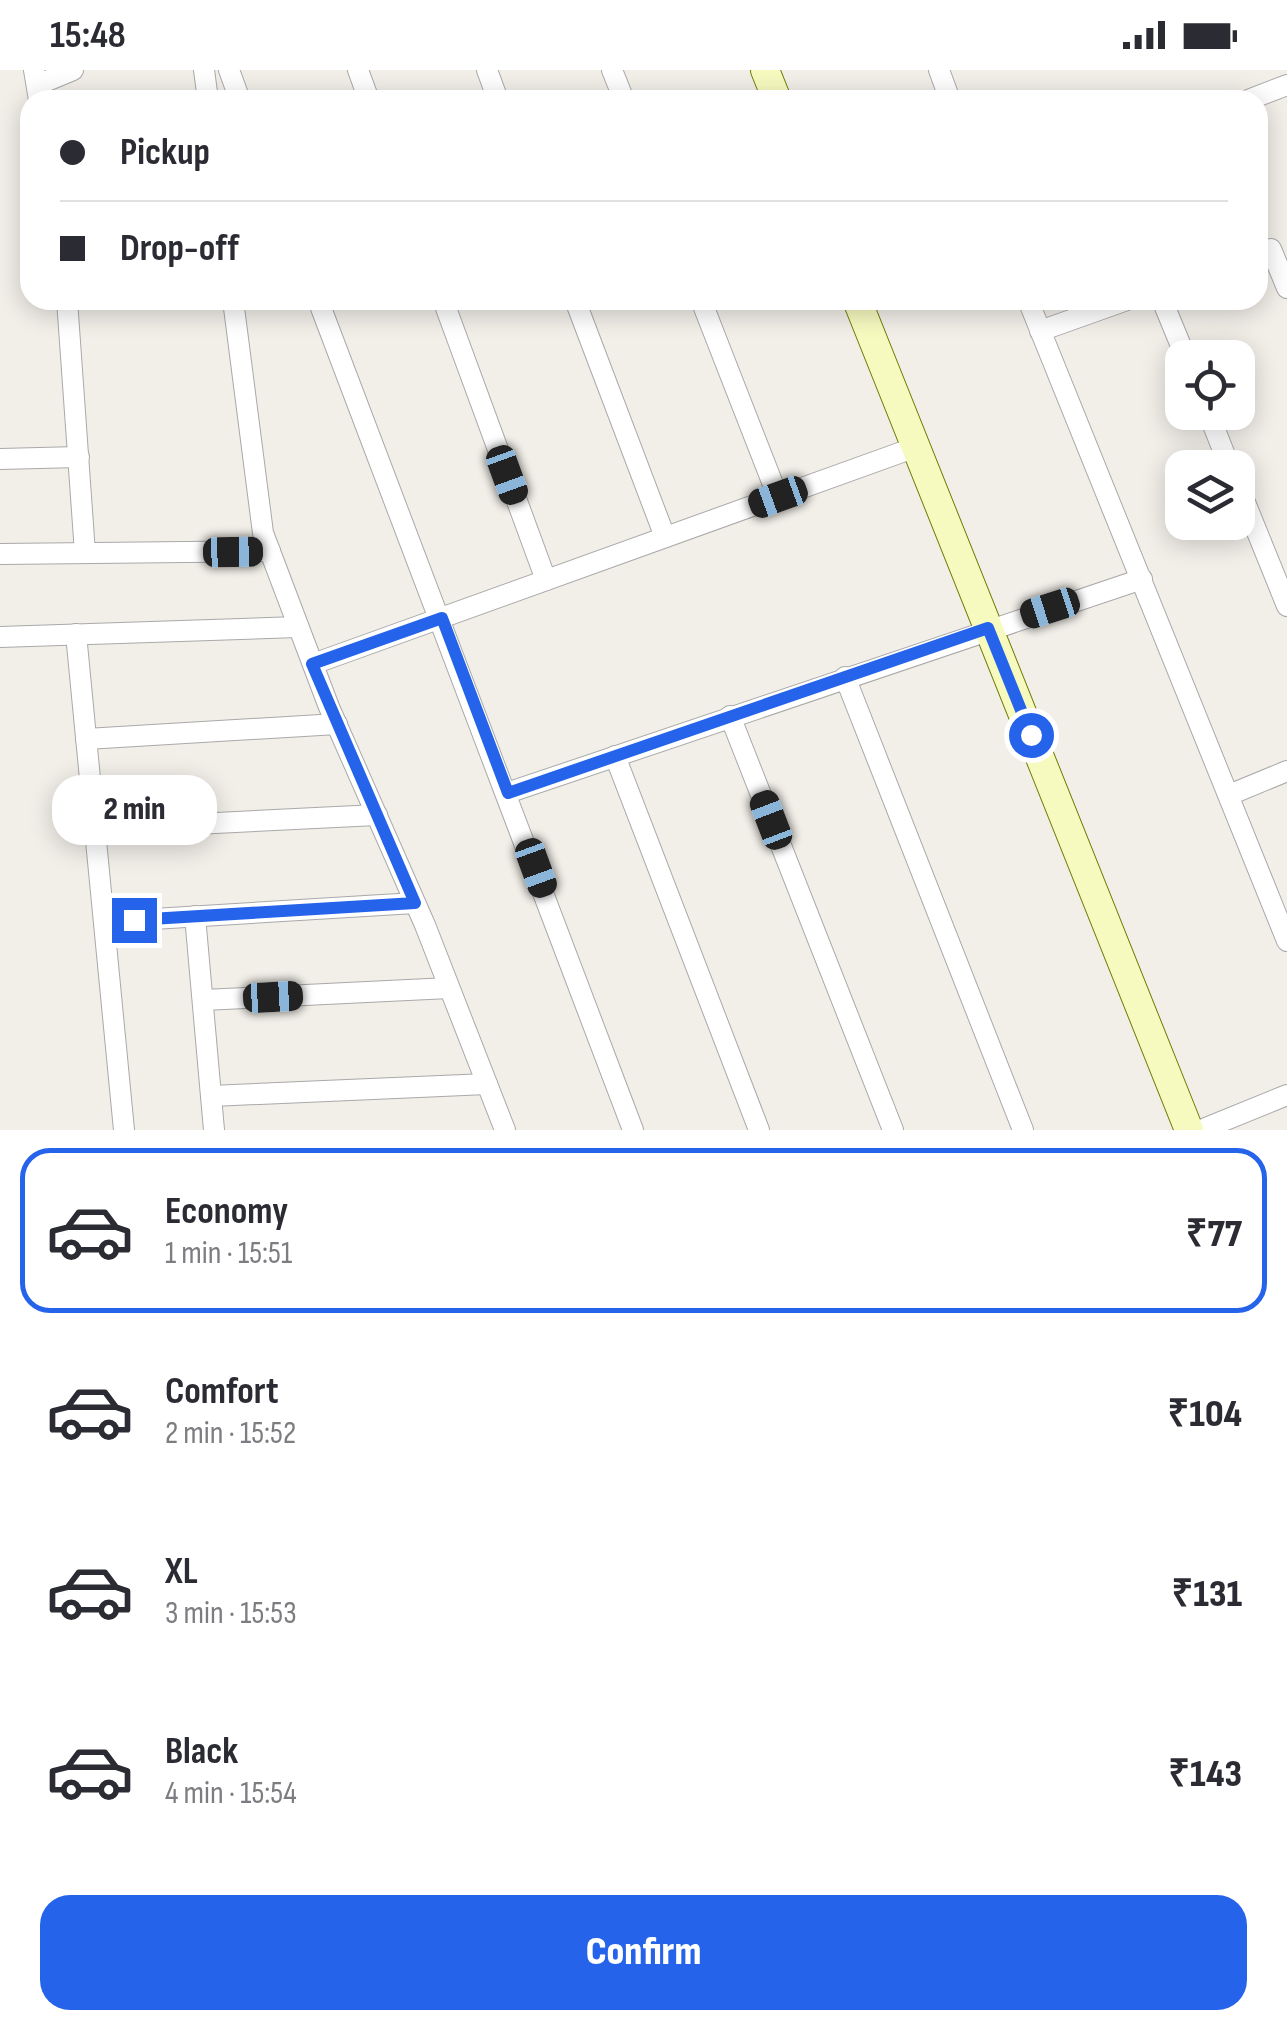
<!DOCTYPE html>
<html lang="en">
<head>
<meta charset="utf-8">
<style>
  body { margin:0; font-family:"Sofia Sans Condensed",sans-serif; background:#f7f7f7; color:#2b2b33; height:100vh; display:flex; flex-direction:column; font-size:38px; white-space:nowrap }
  * { box-sizing:border-box; margin:0 }
  p { font-size:32px; color:#7c7c81 }
  .icon { flex:none; width:55px; height:55px; fill:none; stroke:currentColor; stroke-width:2; stroke-linecap:round; stroke-linejoin:round }
  .map { position:relative; height:1060px; overflow:hidden }
  .panel { display:flex; flex-direction:column; background:#fff; flex:1 }
  .panel>* { flex:none }
  .guide { position:absolute; left:20px; top:20px; width:1248px; height:220px; border-radius:30px; box-shadow:0 5px 25px #0003; display:grid; align-content:center; height:220px; padding:0 40px; background:#fff }
  .controls { position:absolute; left:1165px; top:270px; display:grid; gap:20px }
  .controls a { display:grid; place-items:center; width:90px; height:90px; border-radius:20px; background:#fff; box-shadow:0 5px 25px #0003; font-size:50px }
  .end { position:absolute; width:45px; height:45px; margin:-22px; border:12px solid #2563eb; background:#fff; box-shadow:0 0 0 5px #fff }
  .from { border-radius:50% }
  .bubble { position:absolute; height:70px; border-radius:30px; background:#fff; box-shadow:0 5px 25px #0003; font-size:32px; font-weight:800; line-height:70px; text-align:center }
  .car { position:absolute; width:30px; height:60px; margin:-30px -15px; border-radius:12px; box-shadow:0 0 8px 2px #0007; background:linear-gradient(#222 24%,#8ab4d8 0 40%,#222 0 76%,#8ab4d8 0 86%,#222 0) }
  .guide b { display:flex; align-items:center; gap:35px; height:95px; font-size:38px }
  .guide b+b { border-top:2px solid #e1e1e2 }
  .guide i { width:25px; height:25px; background:#2b2b33 }
  ul { padding:18px 0 0; list-style:none }
  li { display:flex; align-items:center; gap:30px; height:165px; margin:0 20px 15px; padding:0 20px; border:5px solid transparent; border-radius:30px }
  li div { flex:1 }
  li b { display:block; font-size:38px }
  li em { font-style:normal; font-weight:800 }
  li.selected { border-color:#2563eb }
  li>.icon { width:90px; height:90px; stroke-width:1.5 }
  .action { display:flex; gap:20px; margin-top:auto; padding:20px 40px }
  .action a { flex:1; height:115px; border-radius:30px; background:#2563eb; color:#fff; font-size:40px; font-weight:800; line-height:115px; text-align:center }
  .status { display:flex; justify-content:space-between; align-items:center; height:70px; padding:0 50px; background:#fff; direction:ltr }
  .status svg { height:28px; fill:currentColor }
  .map>svg:first-child { display:block }
</style>
</head>
<body>
<div class="status"><b>15:48</b><svg viewBox="0 0 49 12"><path d="M0 12V9h3v3zM5 12V6h3v6zM10 12V3h3v9zM15 12V0h3v12zM26 1h20v11H26zM47 4h2v5h-2z"/></svg></div>
<div class="map">
<svg width="1287" height="1060" viewBox="0 0 1287 1060">
  <rect width="100%" height="100%" fill="#f2efe9"/>
  <g fill="none" stroke-linecap="round" stroke-linejoin="round">
    <g stroke="#a9a9a9" stroke-width="22">
      <g id="street">
        <path d="M34 0 39 30"/>
        <path d="M204 0 208 30"/>
        <path d="M229 0 240 30"/>
        <path d="M358 0 369 30"/>
        <path d="M487 0 498 30"/>
        <path d="M612 0 624 30"/>
        <path d="M939 0 950 30"/>
        <path d="M37 15 73 0"/>
        <path d="M1248 30 1287 15"/>
        <path d="M1271 179 1287 218"/>
        <path d="M67 230 85 483"/>
        <path d="M233 230 263 463 329 637 425 855 505 1060"/>
        <path d="M318 230 633 1060"/>
        <path d="M443 230 546 510"/>
        <path d="M575 230 665 467"/>
        <path d="M701 230 778 427"/>
        <path d="M1028 230 1287 871"/>
        <path d="M1162 230 1186 288"/>
        <path d="M1040 261 1127 230"/>
        <path d="M1208 342 1230 398"/>
        <path d="M0 389 79 387"/>
        <path d="M1238 415 1287 536"/>
        <path d="M0 484 270 481"/>
        <path d="M76 564 124 1060"/>
        <path d="M0 567 298 557"/>
        <path d="M313 594 916 377"/>
        <path d="M845 607 1023 1060"/>
        <path d="M730 646 893 1060"/>
        <path d="M86 669 337 654"/>
        <path d="M615 686 759 1060"/>
        <path d="M507 723 1142 509"/>
        <path d="M1229 725 1287 701"/>
        <path d="M95 759 377 745"/>
        <path d="M195 846 214 1060"/>
        <path d="M104 852 415 833"/>
        <path d="M203 930 449 918"/>
        <path d="M211 1026 487 1014"/>
        <path d="M1201 1060 1287 1025"/>
      </g>
    </g>
    <g stroke="#707d05" stroke-width="30">
      <g id="secondary">
        <path d="M765 0 777 30"/>
        <path d="M857 230 1189 1060"/>
      </g>
    </g>
    <use href="#street" stroke="#fff" stroke-width="20"/>
    <use href="#secondary" stroke="#f7fabf" stroke-width="28"/>
  </g>
  <g fill="none" stroke-linecap="round" stroke-linejoin="round">
    <path stroke="#2563eb" stroke-width="12" d="M134 850 415 833 312 594 442 548 508 723 988 558 1031 665"/>
  </g>
</svg>
<div class="controls">
<a><svg class="icon" aria-label="locate" viewBox="0 0 24 24"><circle cx="12" cy="12" r="6"/><path d="M12 2v4M12 18v4M2 12h4M18 12h4"/></svg></a>
<a><svg class="icon" aria-label="layers" viewBox="0 0 24 24"><path d="M12 4l9 5-9 5-9-5zM3 14l9 5 9-5"/></svg></a>
</div>
<i class="end from" style="left:1031px;top:665px"></i>
<i class="end" style="left:134px;top:850px"></i>
<div class="bubble" style="left:52px;top:705px;width:165px">2 min</div>
<i class="car" style="left:507px;top:405px;rotate:160deg"></i>
<i class="car" style="left:778px;top:427px;rotate:250deg"></i>
<i class="car" style="left:233px;top:482px;rotate:89deg"></i>
<i class="car" style="left:1050px;top:538px;rotate:252deg"></i>
<i class="car" style="left:771px;top:750px;rotate:339deg"></i>
<i class="car" style="left:536px;top:798px;rotate:160deg"></i>
<i class="car" style="left:273px;top:927px;rotate:87deg"></i>
<div class="guide">
<b><i class="from"></i>Pickup</b>
<b><i></i>Drop-off</b>
</div>
</div>
<section class="panel">
<ul>
<li class="selected"><svg class="icon" aria-label="car" viewBox="0 0 24 24"><path d="M5 17H2v-5l4-1 3-4h7l3 4 3 1v5h-3M9 17h6M6 11h13"/><circle cx="7" cy="17" r="2"/><circle cx="17" cy="17" r="2"/></svg><div><b>Economy</b><p>1 min · 15:51</p></div><em>₹77</em></li>
<li><svg class="icon" aria-label="car" viewBox="0 0 24 24"><path d="M5 17H2v-5l4-1 3-4h7l3 4 3 1v5h-3M9 17h6M6 11h13"/><circle cx="7" cy="17" r="2"/><circle cx="17" cy="17" r="2"/></svg><div><b>Comfort</b><p>2 min · 15:52</p></div><em>₹104</em></li>
<li><svg class="icon" aria-label="car" viewBox="0 0 24 24"><path d="M5 17H2v-5l4-1 3-4h7l3 4 3 1v5h-3M9 17h6M6 11h13"/><circle cx="7" cy="17" r="2"/><circle cx="17" cy="17" r="2"/></svg><div><b>XL</b><p>3 min · 15:53</p></div><em>₹131</em></li>
<li><svg class="icon" aria-label="car" viewBox="0 0 24 24"><path d="M5 17H2v-5l4-1 3-4h7l3 4 3 1v5h-3M9 17h6M6 11h13"/><circle cx="7" cy="17" r="2"/><circle cx="17" cy="17" r="2"/></svg><div><b>Black</b><p>4 min · 15:54</p></div><em>₹143</em></li>
</ul>
<div class="action"><a>Confirm</a></div>
</section>
</body>
</html>
